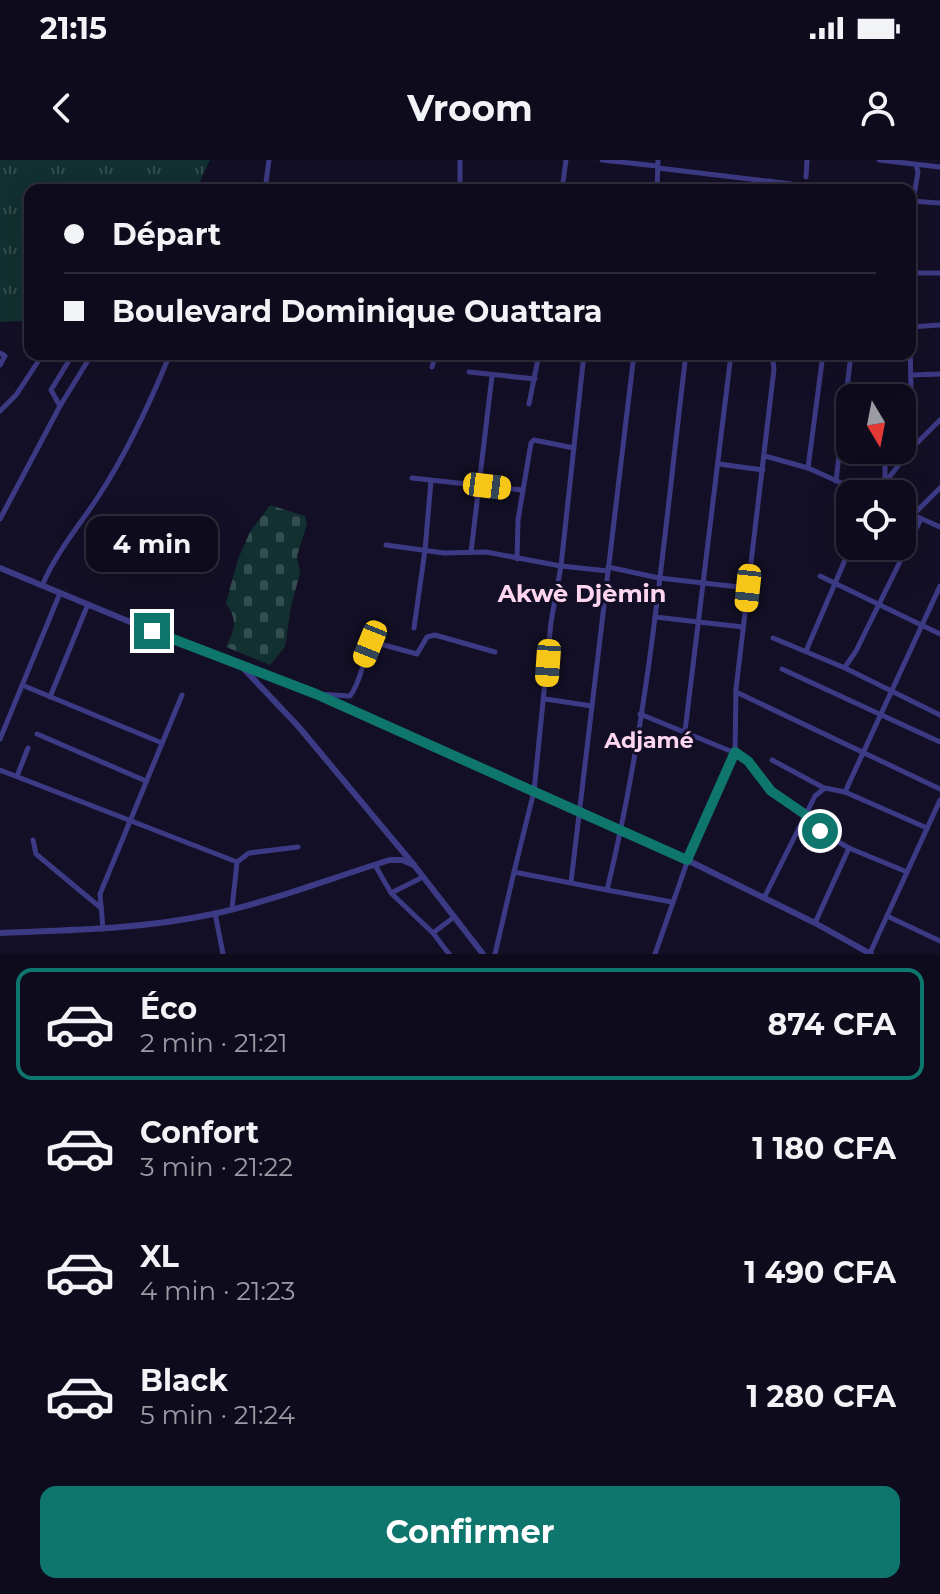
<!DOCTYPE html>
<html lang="fr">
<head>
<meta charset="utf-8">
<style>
  body { margin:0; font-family:Montserrat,sans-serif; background:#1c1929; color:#f1f3f6; height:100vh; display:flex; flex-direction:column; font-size:30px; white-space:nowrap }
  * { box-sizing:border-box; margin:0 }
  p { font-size:26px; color:#9b9ba3 }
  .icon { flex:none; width:44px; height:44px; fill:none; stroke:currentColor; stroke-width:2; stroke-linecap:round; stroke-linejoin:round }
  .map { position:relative; height:794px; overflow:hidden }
  .drawer { display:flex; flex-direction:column; background:#0e0b1c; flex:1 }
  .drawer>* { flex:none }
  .banner { position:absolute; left:24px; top:24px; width:892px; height:176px; border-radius:16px; box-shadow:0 8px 32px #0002,0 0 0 2px #2e2b3b; display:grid; align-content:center; height:176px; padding:0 40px; background:#0e0b1c }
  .needle { width:52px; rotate:170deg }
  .fabs { position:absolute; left:836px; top:224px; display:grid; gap:16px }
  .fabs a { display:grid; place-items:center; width:80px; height:80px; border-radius:16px; background:#0e0b1c; box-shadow:0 8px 32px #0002,0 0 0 2px #2e2b3b; font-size:40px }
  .end { position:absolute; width:36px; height:36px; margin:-18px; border:10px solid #0f766e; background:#fff; box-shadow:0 0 0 4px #fff }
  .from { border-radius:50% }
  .bubble { position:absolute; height:56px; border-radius:16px; background:#0e0b1c; box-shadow:0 8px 32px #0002,0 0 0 2px #2e2b3b; font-size:26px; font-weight:700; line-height:56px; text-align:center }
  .car { position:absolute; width:24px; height:48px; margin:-24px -12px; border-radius:10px; box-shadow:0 0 6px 2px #0007; background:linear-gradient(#f5c518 24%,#345 0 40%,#f5c518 0 76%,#345 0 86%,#f5c518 0) }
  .banner b { display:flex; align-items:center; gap:28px; height:76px; font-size:30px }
  .banner b+b { border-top:2px solid #2e2b3b }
  .banner i { width:20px; height:20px; background:#f1f3f6 }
  ul { padding:14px 0 0; list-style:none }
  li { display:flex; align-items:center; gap:24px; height:112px; margin:0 16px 12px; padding:0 24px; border:4px solid transparent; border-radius:16px }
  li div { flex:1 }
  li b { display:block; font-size:30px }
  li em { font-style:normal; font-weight:700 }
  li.selected { border-color:#0f766e }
  li>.icon { width:72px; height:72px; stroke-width:1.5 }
  .primary-button { display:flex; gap:16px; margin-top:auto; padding:16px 40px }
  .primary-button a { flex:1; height:92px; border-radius:16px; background:#0f766e; color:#fff; font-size:32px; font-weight:700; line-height:92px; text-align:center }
  .status { display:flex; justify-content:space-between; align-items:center; height:56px; padding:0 40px; background:#0e0b1c; direction:ltr }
  .status svg { height:22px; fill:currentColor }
  header { display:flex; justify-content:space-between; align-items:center; height:104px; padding:0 40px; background:#0e0b1c; font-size:36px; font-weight:700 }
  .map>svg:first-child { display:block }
</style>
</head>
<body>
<div class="status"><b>21:15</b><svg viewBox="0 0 49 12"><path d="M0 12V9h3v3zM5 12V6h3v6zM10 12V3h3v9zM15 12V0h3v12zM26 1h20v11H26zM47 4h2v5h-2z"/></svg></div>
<header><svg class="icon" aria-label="back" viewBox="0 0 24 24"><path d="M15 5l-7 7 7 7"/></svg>Vroom<svg class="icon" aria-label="person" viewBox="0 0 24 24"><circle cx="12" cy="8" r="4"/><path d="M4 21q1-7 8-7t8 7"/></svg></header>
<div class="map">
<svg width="940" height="794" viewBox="0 0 940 794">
  <defs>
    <pattern id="grass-tufts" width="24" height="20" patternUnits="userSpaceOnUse" patternTransform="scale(2)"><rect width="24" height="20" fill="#12302f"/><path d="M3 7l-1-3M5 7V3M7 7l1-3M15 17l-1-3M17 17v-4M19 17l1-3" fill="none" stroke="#344d4e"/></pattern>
    <pattern id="cemetery-stones" width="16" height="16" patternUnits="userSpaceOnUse" patternTransform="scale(2)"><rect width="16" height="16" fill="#12302f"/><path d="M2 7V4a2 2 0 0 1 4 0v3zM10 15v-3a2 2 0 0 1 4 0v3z" fill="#344d4e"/></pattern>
  </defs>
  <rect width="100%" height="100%" fill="#130f26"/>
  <path fill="url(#grass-tufts)" d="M0 0H210L196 30H30V157L25 161 0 162Z"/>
  <path fill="url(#cemetery-stones)" d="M270 345 305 356 307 364 297 396 300 413 291 446 285 487 270 505 226 487C235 468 238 461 226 443L238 399 250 372Z"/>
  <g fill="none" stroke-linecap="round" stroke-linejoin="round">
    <g stroke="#3d3a85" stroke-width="5">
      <path d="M602 0 657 6"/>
      <path d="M879 0 940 7"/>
      <path d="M658 8 792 24"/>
      <path d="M806 17 807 0"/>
      <path d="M265 30 269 0"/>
      <path d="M460 30V0"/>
      <path d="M562 30 566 0"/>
      <path d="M657 30 658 0"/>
      <path d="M767 30 769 21"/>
      <path d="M910 41 940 43"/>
      <path d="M910 58 918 12 916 5"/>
      <path d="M910 113H940"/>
      <path d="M910 167 940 165"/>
      <path d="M0 193 5 196 0 205"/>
      <path d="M432 207 436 194"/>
      <path d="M469 212 535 219"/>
      <path d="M912 215 940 214"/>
      <path d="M529 244 539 194"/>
      <path d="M60 246 51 230 73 194"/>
      <path d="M0 251 16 235 43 194"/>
      <path d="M913 287 940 260"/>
      <path d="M765 296 808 308 866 334"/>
      <path d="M719 304 763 310"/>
      <path d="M808 308 823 194"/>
      <path d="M412 318 522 330"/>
      <path d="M885 319V290"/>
      <path d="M836 321 851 194"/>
      <path d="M876 334 912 288 910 176"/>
      <path d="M902 350 940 367"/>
      <path d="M913 355 940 328"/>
      <path d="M0 359 60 246 92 194"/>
      <path d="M386 385 444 393 486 392 561 406 608 411"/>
      <path d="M471 392 492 216"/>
      <path d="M517 399 518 360 531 283 534 280 574 288"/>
      <path d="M608 407 659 418 748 428"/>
      <path d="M820 416 940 474"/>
      <path d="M42 426C55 394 79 366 98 337 127 293 150 243 170 194"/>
      <path d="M655 457 743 467"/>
      <path d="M414 468 425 390 431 321"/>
      <path d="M773 478 845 508 940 555"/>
      <path d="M806 491 851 386"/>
      <path d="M845 507 856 491 921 359"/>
      <path d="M782 509 940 582"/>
      <path d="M22 525 162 583"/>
      <path d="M736 532 940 629"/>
      <path d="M316 534 350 536C362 521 362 498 373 482L417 494 427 477 435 475 495 492"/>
      <path d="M50 537 88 444"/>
      <path d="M545 539 592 546"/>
      <path d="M640 554 740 595 756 610 771 631 806 655 808 663 812 667 849 688 907 712"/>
      <path d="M685 571 731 194"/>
      <path d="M37 574 146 621"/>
      <path d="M0 579 60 433"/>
      <path d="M772 600 824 628"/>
      <path d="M0 610 237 702"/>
      <path d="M17 616 28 588"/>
      <path d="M845 632 940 426"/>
      <path d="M33 680 36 694 101 748"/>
      <path d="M375 705 391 733 433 773 449 794"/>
      <path d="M514 712 534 631 551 462 561 406 584 194"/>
      <path d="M571 722 634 194"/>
      <path d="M391 733 423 717"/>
      <path d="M764 738 815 636 825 628 845 632 927 668"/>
      <path d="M672 742 607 730C650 554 664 373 686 194"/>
      <path d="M232 749 237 702 249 693 298 687"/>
      <path d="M215 753 223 794"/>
      <path d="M887 756 940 781"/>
      <path d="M815 763 849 688"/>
      <path d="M103 769 100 734 182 535"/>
      <path d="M433 773 454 757"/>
      <path d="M870 793 940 640"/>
      <path d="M495 794 514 712 607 730"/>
      <path d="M655 794 692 688 735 592 736 529 774 209 773 201 763 194"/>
    </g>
    <g stroke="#3d3a85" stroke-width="6">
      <path d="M0 408 152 471 316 534 687 700 815 763 871 794"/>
      <path d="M244 509 298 566 414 705 483 794"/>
      <path d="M0 773C72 770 143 769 213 754 273 741 331 718 390 700H402L414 705"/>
    </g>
  </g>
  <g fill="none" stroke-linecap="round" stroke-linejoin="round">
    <path stroke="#0f766e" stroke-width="10" d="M152 471 316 534 687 700 735 592 748 601 771 631 806 655 808 663 820 671"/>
  </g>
  <g text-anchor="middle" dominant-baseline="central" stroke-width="6" stroke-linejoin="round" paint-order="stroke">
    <g font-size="22" font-weight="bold" fill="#ffd6f0" stroke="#130f26">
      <text x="649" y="580">Adjamé</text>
    </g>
    <g font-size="24" font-weight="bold" fill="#ffd6f0" stroke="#130f26">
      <text x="582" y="433">Akwè Djèmin</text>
    </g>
  </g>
</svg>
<div class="fabs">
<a><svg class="needle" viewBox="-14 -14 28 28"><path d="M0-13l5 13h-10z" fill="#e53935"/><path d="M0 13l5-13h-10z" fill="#9b9ba3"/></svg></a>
<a><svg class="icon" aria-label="locate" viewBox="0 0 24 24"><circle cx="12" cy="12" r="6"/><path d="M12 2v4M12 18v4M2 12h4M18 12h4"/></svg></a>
</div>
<i class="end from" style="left:820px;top:671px"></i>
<i class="end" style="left:152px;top:471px"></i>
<div class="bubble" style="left:86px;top:356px;width:132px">4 min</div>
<i class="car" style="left:487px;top:326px;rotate:97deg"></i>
<i class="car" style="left:748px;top:428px;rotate:186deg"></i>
<i class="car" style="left:370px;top:484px;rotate:202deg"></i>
<i class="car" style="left:548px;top:503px;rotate:184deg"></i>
<div class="banner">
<b><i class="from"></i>Départ</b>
<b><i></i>Boulevard Dominique Ouattara</b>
</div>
</div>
<section class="drawer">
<ul>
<li class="selected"><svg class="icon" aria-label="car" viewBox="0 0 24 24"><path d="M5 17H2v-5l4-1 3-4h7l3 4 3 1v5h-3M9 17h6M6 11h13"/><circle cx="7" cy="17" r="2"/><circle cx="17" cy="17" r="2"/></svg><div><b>Éco</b><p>2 min · 21:21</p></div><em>874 CFA</em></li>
<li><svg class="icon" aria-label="car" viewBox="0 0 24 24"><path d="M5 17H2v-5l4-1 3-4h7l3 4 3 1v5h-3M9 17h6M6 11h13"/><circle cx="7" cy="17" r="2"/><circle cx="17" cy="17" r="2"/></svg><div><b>Confort</b><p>3 min · 21:22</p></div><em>1 180 CFA</em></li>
<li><svg class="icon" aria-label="car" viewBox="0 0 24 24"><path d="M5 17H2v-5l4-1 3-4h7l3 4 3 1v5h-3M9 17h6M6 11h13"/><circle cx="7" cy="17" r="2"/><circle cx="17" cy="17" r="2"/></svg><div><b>XL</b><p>4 min · 21:23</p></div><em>1 490 CFA</em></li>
<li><svg class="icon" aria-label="car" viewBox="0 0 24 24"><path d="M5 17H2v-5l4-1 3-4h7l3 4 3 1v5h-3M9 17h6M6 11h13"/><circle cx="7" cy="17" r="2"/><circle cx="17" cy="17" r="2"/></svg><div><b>Black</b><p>5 min · 21:24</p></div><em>1 280 CFA</em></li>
</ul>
<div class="primary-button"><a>Confirmer</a></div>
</section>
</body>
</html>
